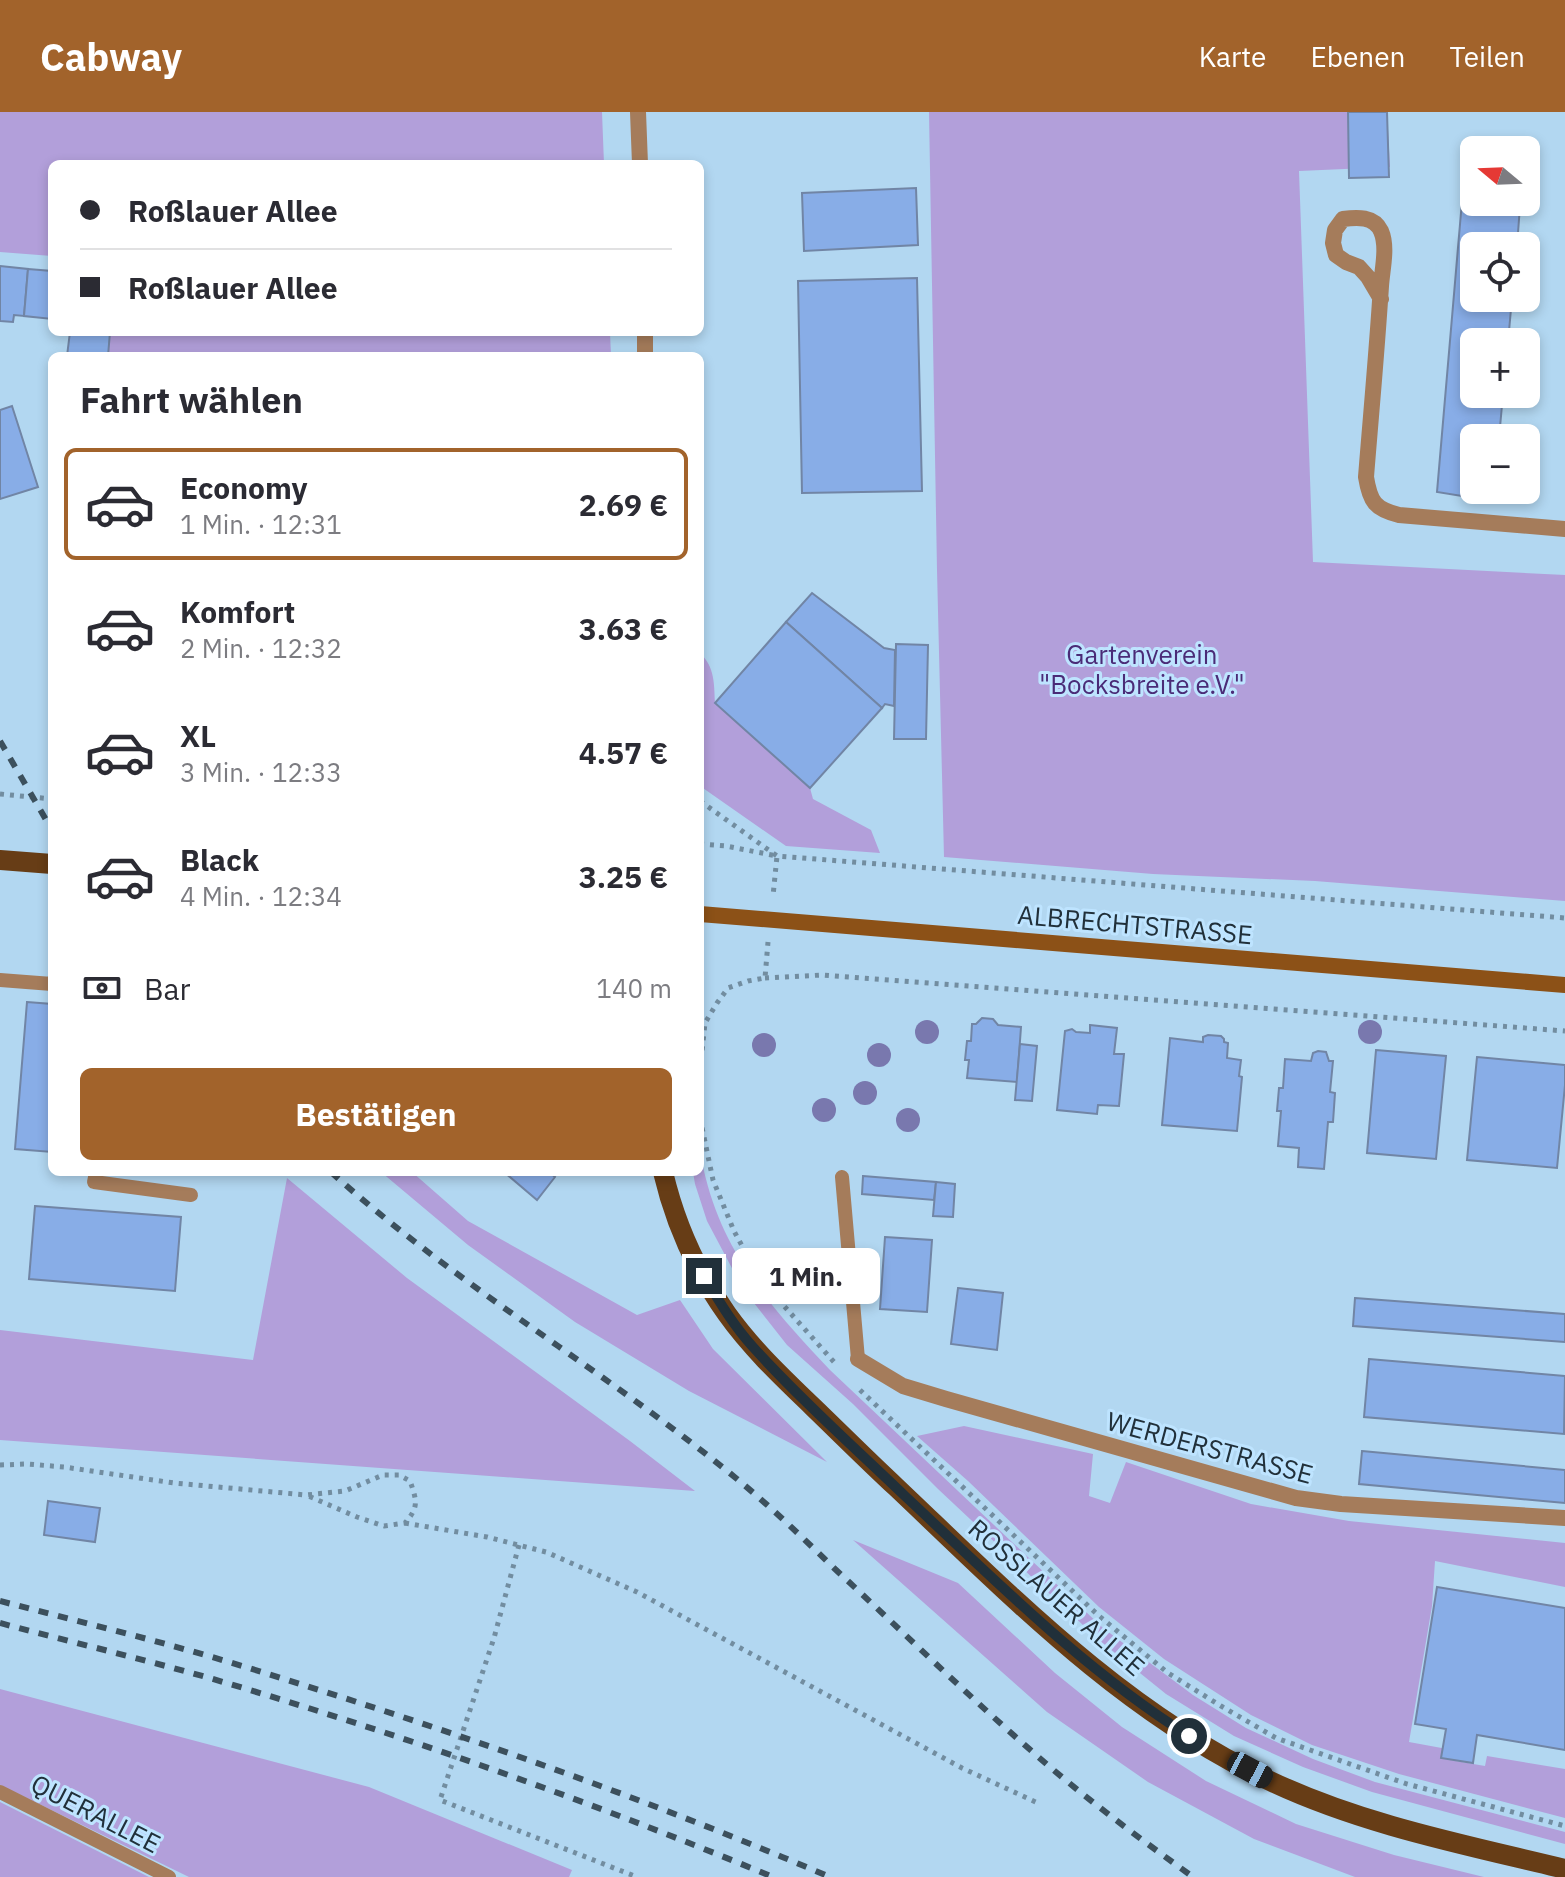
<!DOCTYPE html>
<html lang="de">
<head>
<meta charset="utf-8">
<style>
  body { margin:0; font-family:"IBM Plex Sans",sans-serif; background:#f2f2f3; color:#2b2b33; height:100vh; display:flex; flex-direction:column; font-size:30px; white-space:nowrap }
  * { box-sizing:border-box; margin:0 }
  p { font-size:26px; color:#7c7c81 }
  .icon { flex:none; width:44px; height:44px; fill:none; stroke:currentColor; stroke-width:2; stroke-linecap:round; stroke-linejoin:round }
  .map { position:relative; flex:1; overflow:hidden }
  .details { position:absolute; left:48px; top:240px; width:656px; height:824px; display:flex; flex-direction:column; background:#fff; border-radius:12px; box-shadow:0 4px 12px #0003 }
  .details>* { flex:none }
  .hud { position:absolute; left:48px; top:48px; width:656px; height:176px; border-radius:12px; box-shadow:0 4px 12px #0003; display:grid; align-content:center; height:176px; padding:0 32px; background:#fff }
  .needle { width:52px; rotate:289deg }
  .buttons { position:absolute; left:1460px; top:24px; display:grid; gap:16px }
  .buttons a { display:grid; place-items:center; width:80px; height:80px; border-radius:12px; background:#fff; box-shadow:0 4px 12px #0003; font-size:40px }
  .end { position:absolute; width:36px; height:36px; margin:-18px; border:10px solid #21303a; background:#fff; box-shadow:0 0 0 4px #fff }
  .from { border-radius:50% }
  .bubble { position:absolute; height:56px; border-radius:12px; background:#fff; box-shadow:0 4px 12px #0003; font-size:26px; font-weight:700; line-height:56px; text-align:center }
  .car { position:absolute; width:24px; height:48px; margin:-24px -12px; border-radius:10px; box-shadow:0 0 6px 2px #0007; background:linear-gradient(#222 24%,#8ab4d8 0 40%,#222 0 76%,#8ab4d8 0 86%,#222 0) }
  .hud b { display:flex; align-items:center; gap:28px; height:76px; font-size:30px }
  .hud b+b { border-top:2px solid #e1e1e2 }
  .hud i { width:20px; height:20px; background:#2b2b33 }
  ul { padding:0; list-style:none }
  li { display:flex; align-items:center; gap:24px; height:112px; margin:0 16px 12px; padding:0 16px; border:4px solid transparent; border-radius:12px }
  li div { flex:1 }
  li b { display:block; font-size:30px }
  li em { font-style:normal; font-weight:700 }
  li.selected { border-color:#a2632b }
  li>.icon { width:72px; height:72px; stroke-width:1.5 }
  h2 { padding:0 32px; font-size:36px; line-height:96px }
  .pay { display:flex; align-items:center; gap:20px; height:88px; padding:0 32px; font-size:30px }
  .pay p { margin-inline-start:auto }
  .cta { display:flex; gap:16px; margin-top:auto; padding:16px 32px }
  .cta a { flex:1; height:92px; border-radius:12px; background:#a2632b; color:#fff; font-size:32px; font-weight:700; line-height:92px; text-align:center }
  header { display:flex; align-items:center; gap:48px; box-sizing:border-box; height:112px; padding:0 40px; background:#a2632b; color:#fff }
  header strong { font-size:38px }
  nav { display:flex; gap:44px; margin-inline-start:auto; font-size:28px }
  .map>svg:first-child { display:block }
</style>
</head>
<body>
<header>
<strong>Cabway</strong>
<nav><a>Karte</a><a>Ebenen</a><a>Teilen</a></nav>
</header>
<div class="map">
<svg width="1565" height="1765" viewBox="0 0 1565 1765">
  <rect width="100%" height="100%" fill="#b2d7f1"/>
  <g fill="#b29fda">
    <path d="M0 0H602L604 52H52V144L0 140Z"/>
    <path d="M929 0H1387L1390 55 1299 59 1313 450 1565 463V789L1315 769 1153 762 944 745 937 458Z"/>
    <path d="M107 220H610L611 244H105Z"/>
    <path d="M700 541C715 555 714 572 715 591L810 676 813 687 871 718 880 741 786 734 700 674Z"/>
    <path d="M700 1039C716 1134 766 1190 830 1258L1103 1516 1193 1583 1246 1616 1313 1647 1375 1670 1565 1720V1732L1372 1680 1303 1655 1234 1624 1166 1582 1099 1528 938 1377 853 1292 787 1233 743 1177 707 1109 695 1072 693 1060H700Z"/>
    <path d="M381 1060H412L468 1109 637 1203 680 1188 713 1237 827 1350 689 1279 575 1210 468 1133Z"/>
    <path d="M287 1066 407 1166 630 1329 695 1379 0 1328V1218L253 1248Z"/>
    <path d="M964 1314 1093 1342 1089 1384 1110 1391 1126 1350 1251 1392 1349 1409 1565 1431V1475L1435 1449 1432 1494 1409 1630 1458 1639 1456 1649 1485 1654 1487 1644 1565 1657V1706L1399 1662 1312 1633 1251 1603 1164 1547 1099 1495 968 1369 917 1324Z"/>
    <path d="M853 1428 958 1471 1055 1561 1122 1615 1206 1669 1296 1712 1394 1743 1484 1765H1355L1254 1727 1148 1670 1047 1600Z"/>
    <path d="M0 1577 369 1675 572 1758 569 1765H189L0 1673Z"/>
    <path d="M0 1690 149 1765H0Z"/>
  </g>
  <g fill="#88ade7" stroke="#7185a5" stroke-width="2">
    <path d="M1348 0H1387L1389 65 1349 66Z"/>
    <path d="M916 76 918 133 804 139 802 81Z"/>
    <path d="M1462 89 1520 94 1517 134H1474V186H1512L1508 230H1474V282H1503L1499 326H1474V378H1494L1493 389 1437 380Z"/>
    <path d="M0 154 28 157 24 204 14 203 13 210 0 209Z"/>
    <path d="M28 157 52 159V207L24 204Z"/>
    <path d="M917 166 922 379 802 381 798 169Z"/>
    <path d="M70 220H110L108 244H67Z"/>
    <path d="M12 294 38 375 0 387V298Z"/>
    <path d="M812 481 884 536 895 538 894 594 885 592 882 596 786 510Z"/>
    <path d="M786 510 882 596 810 676 715 591Z"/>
    <path d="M896 532 928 533 926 627H894Z"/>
    <path d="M27 890 52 892V1040L15 1037Z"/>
    <path d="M982 906 993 907 998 913 1021 915 1017 970 967 966 969 948H965L967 929H971L972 912H976Z"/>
    <path d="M1090 913 1117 916 1114 942H1124L1119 994 1098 993 1097 1002 1057 998 1065 919 1072 917 1076 920 1090 921Z"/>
    <path d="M1208 923 1221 924 1224 927V930L1228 931 1227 946 1241 948 1239 964 1242 965 1237 1019 1162 1013 1170 926 1203 930V925Z"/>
    <path d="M1020 932 1037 934 1032 989 1015 988Z"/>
    <path d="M1376 938 1446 944 1436 1047 1367 1041Z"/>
    <path d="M1318 939 1326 940 1329 949H1333L1330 980 1335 981 1333 1010H1328L1324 1057 1298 1055 1299 1036 1278 1034 1281 999H1277L1279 976H1283L1285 947 1311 949 1313 941Z"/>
    <path d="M1477 945 1565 953V973L1557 1056 1467 1048Z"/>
    <path d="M504 1060H549L555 1065 537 1088Z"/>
    <path d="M863 1064 936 1070 934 1088 862 1082Z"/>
    <path d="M936 1070 955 1072 953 1105 933 1104Z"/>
    <path d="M35 1094 181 1105 175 1179 29 1167Z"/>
    <path d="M885 1125 932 1128 927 1200 880 1197Z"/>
    <path d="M958 1176 1003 1181 997 1238 951 1232Z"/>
    <path d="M1355 1186 1565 1202V1230L1353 1214Z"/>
    <path d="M1369 1247 1565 1264 1564 1322 1364 1305Z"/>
    <path d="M1362 1339 1565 1358V1391L1359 1372Z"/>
    <path d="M48 1389 100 1396 95 1430 44 1423Z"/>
    <path d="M1437 1475 1565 1496V1638L1477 1623 1473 1651 1441 1646 1446 1617 1415 1612Z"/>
  </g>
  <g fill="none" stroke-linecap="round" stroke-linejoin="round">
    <g stroke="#728da0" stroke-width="5" stroke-dasharray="4 6" stroke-linecap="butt">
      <path d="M0 682 52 687"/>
      <path d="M700 689 777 744 1565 806"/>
      <path d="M700 732 726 734 777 744 773 784"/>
      <path d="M765 866 822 863 1565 919"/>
      <path d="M700 958 705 911 717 891 728 876 748 869 765 866 768 830"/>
      <path d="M700 1006 713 1068 734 1119 760 1167 834 1250"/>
      <path d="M860 1278 1099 1504 1168 1561 1221 1594 1276 1626 1407 1672 1565 1714"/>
      <path d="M0 1353 27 1352 64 1355 174 1371 306 1383 345 1379 383 1363H399L410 1369C417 1389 419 1395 405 1411L384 1414 357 1405 306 1383"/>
      <path d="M405 1411 487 1425 546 1440 637 1480 962 1656 1040 1692"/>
      <path d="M519 1433 494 1526 440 1688 637 1765"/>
    </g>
    <g stroke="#a57c5b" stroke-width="14">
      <path d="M0 868 52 872V870"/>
      <path d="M96 1060 94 1070 191 1083"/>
      <path d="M842 1065 858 1247"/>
      <path d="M0 1680 169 1765"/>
    </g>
    <g stroke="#a57c5b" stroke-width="16">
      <path d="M638 0 640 52"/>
      <path d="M1381 187 1368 165 1359 155 1346 150 1336 143 1333 131 1335 118 1343 107C1357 105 1374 104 1381 119 1388 135 1382 158 1381 174 1377 238 1371 302 1366 365 1370 390 1375 397 1399 403L1565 417"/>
      <path d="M645 220V244"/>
      <path d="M858 1247 903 1274 946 1287 1296 1386 1341 1392 1565 1406"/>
    </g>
    <path stroke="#8c5117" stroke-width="16" d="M700 802 1565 873"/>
    <g stroke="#673d16" stroke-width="20">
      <path d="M0 748 52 752"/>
      <path d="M663 1060C675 1111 697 1160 727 1202 752 1237 783 1266 813 1295 841 1322 868 1349 896 1375 1011 1484 1124 1601 1270 1669 1363 1713 1466 1733 1565 1757"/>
    </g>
    <g stroke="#3c505d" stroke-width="6" stroke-dasharray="10 10" stroke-linecap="butt">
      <path d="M0 629 52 718"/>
      <path d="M331 1060C457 1174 606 1259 737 1367 771 1395 803 1426 835 1457 902 1519 967 1583 1035 1642 1085 1686 1139 1726 1193 1765"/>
      <path d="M0 1489C89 1512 180 1534 268 1562 459 1621 647 1687 830 1765"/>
      <path d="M0 1511C68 1529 138 1546 206 1565 398 1621 587 1688 773 1765"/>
    </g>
  </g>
  <g fill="#7978ae">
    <circle cx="927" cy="920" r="12"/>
    <circle cx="1370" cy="920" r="12"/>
    <circle cx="764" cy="933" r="12"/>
    <circle cx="879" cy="943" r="12"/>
    <circle cx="865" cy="981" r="12"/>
    <circle cx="824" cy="998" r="12"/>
    <circle cx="908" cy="1008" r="12"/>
  </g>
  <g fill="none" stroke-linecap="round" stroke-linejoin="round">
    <path stroke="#21303a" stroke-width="10" d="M704 1164C719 1189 733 1213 753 1235 800 1287 854 1335 905 1384 996 1469 1084 1558 1189 1624"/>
  </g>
  <g text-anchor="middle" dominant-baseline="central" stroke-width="6" stroke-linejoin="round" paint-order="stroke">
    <g font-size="26" fill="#4a2b77" stroke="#bee4ff">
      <text x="1142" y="542">Gartenverein<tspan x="1142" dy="30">"Bocksbreite e.V."</tspan></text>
    </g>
    <g font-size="26" fill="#21303a" stroke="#bee4ff">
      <text transform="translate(1135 812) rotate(5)">ALBRECHTSTRASSE</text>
      <text transform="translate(1210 1335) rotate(15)">WERDERSTRASSE</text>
      <text transform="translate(1057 1485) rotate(41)">ROSSLAUER ALLEE</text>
      <text transform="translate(96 1701) rotate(27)">QUERALLEE</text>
    </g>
  </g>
</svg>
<div class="buttons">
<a><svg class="needle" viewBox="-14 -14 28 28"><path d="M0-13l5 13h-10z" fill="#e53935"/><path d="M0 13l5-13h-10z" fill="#7c7c81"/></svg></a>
<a><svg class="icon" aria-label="locate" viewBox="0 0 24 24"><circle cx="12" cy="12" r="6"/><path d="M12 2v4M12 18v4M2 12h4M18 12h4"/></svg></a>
<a>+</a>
<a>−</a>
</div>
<i class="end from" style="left:1189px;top:1624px"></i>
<i class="end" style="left:704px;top:1164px"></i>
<div class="bubble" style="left:732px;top:1136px;width:148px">1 Min.</div>
<i class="car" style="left:1250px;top:1658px;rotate:118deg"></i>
<div class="hud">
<b><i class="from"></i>Roßlauer Allee</b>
<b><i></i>Roßlauer Allee</b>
</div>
<section class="details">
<h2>Fahrt wählen</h2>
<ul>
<li class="selected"><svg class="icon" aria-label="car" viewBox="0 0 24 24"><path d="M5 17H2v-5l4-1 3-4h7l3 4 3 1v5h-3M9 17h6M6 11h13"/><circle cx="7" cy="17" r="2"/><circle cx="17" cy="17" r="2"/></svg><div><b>Economy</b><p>1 Min. · 12:31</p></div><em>2.69 €</em></li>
<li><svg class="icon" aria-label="car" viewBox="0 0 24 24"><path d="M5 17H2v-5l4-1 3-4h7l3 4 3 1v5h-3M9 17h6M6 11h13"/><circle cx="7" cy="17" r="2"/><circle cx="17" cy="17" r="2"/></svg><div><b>Komfort</b><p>2 Min. · 12:32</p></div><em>3.63 €</em></li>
<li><svg class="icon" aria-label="car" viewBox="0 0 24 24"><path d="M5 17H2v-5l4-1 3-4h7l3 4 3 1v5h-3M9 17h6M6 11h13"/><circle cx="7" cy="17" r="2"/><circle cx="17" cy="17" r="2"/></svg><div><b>XL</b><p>3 Min. · 12:33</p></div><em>4.57 €</em></li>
<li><svg class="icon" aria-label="car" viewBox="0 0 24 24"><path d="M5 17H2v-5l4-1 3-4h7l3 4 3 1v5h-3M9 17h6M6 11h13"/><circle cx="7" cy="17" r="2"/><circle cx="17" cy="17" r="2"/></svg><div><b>Black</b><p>4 Min. · 12:34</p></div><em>3.25 €</em></li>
</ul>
<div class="pay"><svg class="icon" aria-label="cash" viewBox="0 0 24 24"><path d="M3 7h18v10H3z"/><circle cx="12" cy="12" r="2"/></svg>Bar<p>140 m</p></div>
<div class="cta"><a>Bestätigen</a></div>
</section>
</div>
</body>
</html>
